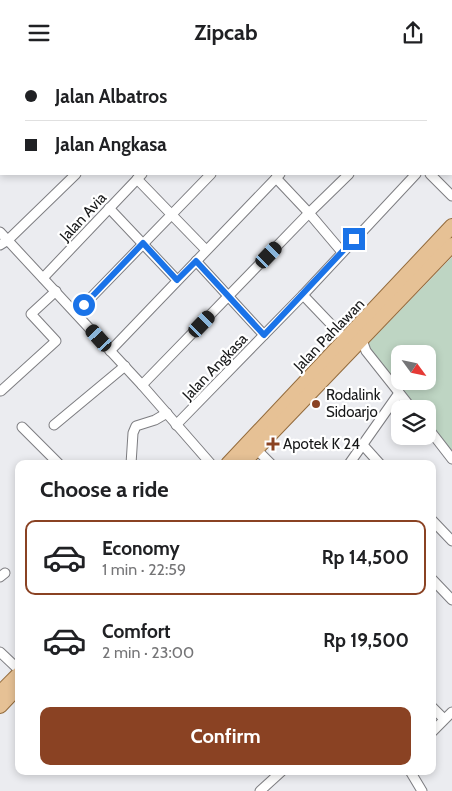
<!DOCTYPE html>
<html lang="en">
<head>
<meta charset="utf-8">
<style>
  body { margin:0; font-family:Cabin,sans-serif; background:#f2f2f2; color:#202124; height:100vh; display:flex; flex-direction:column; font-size:19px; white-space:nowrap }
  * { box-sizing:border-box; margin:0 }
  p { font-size:16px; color:#757577 }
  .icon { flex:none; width:28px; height:28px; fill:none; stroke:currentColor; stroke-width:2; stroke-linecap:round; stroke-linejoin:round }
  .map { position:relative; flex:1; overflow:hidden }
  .details { position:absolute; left:15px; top:395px; width:421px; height:315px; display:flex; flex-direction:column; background:#fff; border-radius:10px; box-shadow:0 2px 8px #0003 }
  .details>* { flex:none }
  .banner { position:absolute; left:0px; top:0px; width:452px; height:110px; box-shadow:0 2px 8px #0003; display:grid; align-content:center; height:110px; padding:0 25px; background:#fff }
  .needle { width:32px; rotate:123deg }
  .buttons { position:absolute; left:391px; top:280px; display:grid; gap:10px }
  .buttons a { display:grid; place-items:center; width:45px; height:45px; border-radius:10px; background:#fff; box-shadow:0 2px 8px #0003; font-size:25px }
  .end { position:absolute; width:22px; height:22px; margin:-11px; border:6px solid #1a73e8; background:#fff; box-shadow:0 0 0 2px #fff }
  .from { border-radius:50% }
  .car { position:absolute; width:15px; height:30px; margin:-15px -8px; border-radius:6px; box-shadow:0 0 4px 1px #0007; background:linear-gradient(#222 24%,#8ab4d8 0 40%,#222 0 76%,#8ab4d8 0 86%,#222 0) }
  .banner b { display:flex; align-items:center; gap:18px; height:48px; font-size:19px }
  .banner b+b { border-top:1px solid #e0e0e0 }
  .banner i { width:12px; height:12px; background:#202124 }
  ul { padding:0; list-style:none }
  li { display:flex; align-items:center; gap:15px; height:75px; margin:0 10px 8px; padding:0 15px; border:2px solid transparent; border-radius:10px }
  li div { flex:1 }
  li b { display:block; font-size:19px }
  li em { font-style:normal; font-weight:800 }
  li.active { border-color:#8a4223 }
  li>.icon { width:45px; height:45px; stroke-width:1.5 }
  h2 { padding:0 25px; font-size:22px; line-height:60px }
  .cta { display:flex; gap:10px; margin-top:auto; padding:10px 25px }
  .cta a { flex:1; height:58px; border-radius:10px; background:#8a4223; color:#fff; font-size:20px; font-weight:800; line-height:58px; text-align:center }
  header { display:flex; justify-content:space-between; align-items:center; height:65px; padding:0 25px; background:#fff; font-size:22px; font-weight:800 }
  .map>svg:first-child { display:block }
</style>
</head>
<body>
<header><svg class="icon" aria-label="menu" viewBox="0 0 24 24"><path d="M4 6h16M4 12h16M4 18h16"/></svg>Zipcab<svg class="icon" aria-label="share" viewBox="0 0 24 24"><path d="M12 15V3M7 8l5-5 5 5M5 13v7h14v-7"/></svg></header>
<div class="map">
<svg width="452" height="726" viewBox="0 0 452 726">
  <rect width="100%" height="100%" fill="#ebecf0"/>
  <path fill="#bed5c3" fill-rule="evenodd" d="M452 192V387L428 358V344H415L365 282ZM400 289H428V316H400Z"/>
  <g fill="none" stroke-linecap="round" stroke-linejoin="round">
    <g stroke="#7d7d81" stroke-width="11">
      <g id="minor">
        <path d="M141 0 142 1"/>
        <path d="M330 0 331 1"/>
        <path d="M345 0 346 1"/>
        <path d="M406 0 407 1"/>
        <path d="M85 1 86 0"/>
        <path d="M194 1 195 0"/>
        <path d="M244 1 246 0"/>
        <path d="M315 1 316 0"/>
        <path d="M0 25 1 26"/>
        <path d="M0 78 1 77"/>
        <path d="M430 109 452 131"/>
        <path d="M276 113 309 148 342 187"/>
        <path d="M137 114 206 185"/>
        <path d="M109 143 177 215"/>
        <path d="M0 167 142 320 211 399"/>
        <path d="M0 180 8 175 76 109"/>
        <path d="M196 196 264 270"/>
        <path d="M43 213 142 109"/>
        <path d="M303 230 346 275"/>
        <path d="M76 248 211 109"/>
        <path d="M362 275 366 286 412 344"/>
        <path d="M110 286 280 109"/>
        <path d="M142 320 309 148 349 109"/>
        <path d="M1 326 56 276 31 249 56 226"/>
        <path d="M54 360 125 301"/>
        <path d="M176 360 303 230 416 109"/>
        <path d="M22 362 59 399"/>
        <path d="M428 363 452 394"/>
        <path d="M362 379 380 399"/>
        <path d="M256 384 271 399"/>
        <path d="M131 399 133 368 136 361 155 355 167 348"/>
        <path d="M349 399 399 328"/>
        <path d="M432 455 452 476"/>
        <path d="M0 512 5 508"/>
        <path d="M432 514 452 535"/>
        <path d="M0 587 19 605"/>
        <path d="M432 642 444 654"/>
        <path d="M432 667 452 647"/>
        <path d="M410 706 422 726"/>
        <path d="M260 726 282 706"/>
      </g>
    </g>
    <g stroke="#936b3c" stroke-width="16">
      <g id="primary">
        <path d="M228 399 452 161"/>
        <path d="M242 399 452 180"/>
        <path d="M0 628 19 609"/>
        <path d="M0 641 16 624"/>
      </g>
    </g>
    <use href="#minor" stroke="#fff" stroke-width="9"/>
    <use href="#primary" stroke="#e6c195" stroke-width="14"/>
  </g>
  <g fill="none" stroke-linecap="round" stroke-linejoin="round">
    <path stroke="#1a73e8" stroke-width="6" d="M84 240 143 178 177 215 196 196 264 270 354 174"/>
  </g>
  <g fill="#8a4223" stroke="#fff" stroke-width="2">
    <circle cx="316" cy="339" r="5"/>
    <path d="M270.5 371.5h5v5h5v5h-5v5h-5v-5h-5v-5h5z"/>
  </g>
  <g text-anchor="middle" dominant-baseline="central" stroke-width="4.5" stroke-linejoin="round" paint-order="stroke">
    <g font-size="15" fill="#171819" stroke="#fff">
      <text transform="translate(83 152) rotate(-47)">Jalan Avia</text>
      <text transform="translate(329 270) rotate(-46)">Jalan Pahlawan</text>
      <text transform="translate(215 302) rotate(-46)">Jalan Angkasa</text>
    </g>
    <g font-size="15" fill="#171819" stroke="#fff" text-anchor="start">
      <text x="326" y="330">Rodalink<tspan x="326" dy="17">Sidoarjo</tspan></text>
      <text x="283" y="379">Apotek K 24</text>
    </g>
  </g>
</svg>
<div class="buttons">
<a><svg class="needle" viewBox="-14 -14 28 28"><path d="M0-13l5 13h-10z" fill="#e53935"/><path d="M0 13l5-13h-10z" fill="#757577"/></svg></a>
<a><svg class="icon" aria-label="layers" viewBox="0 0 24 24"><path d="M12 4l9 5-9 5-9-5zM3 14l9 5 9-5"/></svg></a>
</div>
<i class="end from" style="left:84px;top:240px"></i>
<i class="end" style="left:354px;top:174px"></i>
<i class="car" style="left:269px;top:190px;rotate:44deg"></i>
<i class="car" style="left:202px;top:259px;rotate:44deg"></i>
<i class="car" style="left:99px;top:273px;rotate:318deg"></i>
<div class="banner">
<b><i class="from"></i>Jalan Albatros</b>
<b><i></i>Jalan Angkasa</b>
</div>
<section class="details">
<h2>Choose a ride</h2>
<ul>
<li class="active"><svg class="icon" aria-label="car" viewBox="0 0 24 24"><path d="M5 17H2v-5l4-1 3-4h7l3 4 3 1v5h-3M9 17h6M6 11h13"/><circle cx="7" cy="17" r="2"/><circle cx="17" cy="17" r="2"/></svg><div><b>Economy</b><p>1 min · 22:59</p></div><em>Rp 14,500</em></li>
<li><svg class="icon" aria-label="car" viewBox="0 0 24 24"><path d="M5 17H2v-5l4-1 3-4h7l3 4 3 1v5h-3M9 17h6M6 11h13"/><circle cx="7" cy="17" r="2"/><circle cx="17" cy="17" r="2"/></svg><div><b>Comfort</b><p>2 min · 23:00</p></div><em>Rp 19,500</em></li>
</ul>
<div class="cta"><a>Confirm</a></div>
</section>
</div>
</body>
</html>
